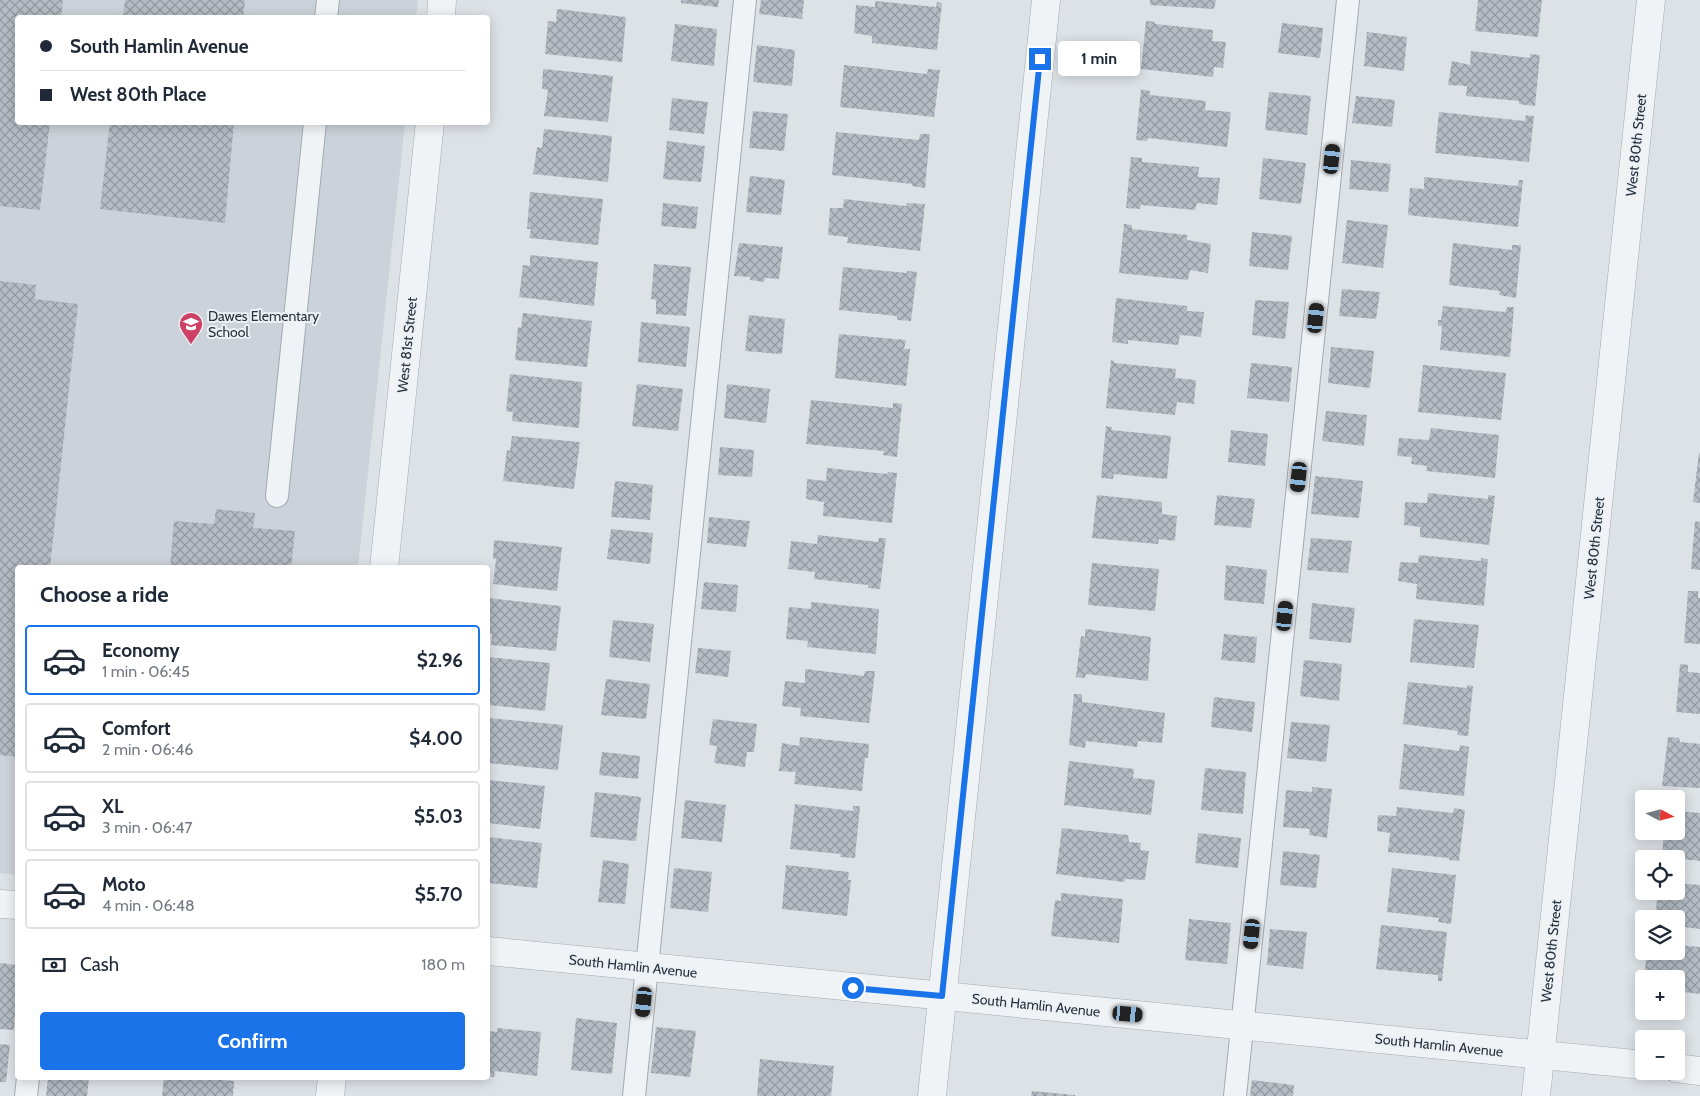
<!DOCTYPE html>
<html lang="en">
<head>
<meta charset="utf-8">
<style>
  body { margin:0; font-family:Cabin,sans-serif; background:#f2f2f3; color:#1f2937; height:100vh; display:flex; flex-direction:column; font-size:19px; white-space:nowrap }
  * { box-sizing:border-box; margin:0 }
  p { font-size:16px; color:#747a83 }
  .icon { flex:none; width:28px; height:28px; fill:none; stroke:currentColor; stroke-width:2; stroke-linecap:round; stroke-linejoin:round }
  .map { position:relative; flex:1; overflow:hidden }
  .sheet { position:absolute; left:15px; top:565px; width:475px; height:515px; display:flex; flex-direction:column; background:#fff; border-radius:5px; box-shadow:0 2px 12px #0003 }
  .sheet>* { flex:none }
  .guide { position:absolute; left:15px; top:15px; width:475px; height:110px; border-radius:5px; box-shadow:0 2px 12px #0003; display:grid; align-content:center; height:110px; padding:0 25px; background:#fff }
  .needle { width:32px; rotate:97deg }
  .buttons { position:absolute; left:1635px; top:790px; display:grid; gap:10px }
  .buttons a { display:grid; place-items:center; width:50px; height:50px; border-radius:5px; background:#fff; box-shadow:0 2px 12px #0003; font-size:25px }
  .end { position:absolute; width:22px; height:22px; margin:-11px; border:6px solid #1a73e8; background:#fff; box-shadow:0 0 0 2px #fff }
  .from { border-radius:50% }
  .bubble { position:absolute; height:35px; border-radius:5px; background:#fff; box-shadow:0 2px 12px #0003; font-size:16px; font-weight:700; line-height:35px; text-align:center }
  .car { position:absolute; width:15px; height:30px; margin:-15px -8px; border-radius:6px; box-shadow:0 0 4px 1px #0007; background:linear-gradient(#222 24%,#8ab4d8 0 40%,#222 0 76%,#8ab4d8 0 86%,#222 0) }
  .guide b { display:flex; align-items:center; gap:18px; height:48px; font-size:19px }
  .guide b+b { border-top:1px solid #e0e1e3 }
  .guide i { width:12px; height:12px; background:#1f2937 }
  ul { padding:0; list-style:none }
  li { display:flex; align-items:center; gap:15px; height:70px; margin:0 10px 8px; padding:0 15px; border:2px solid #e0e1e3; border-radius:5px }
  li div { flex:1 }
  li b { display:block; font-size:19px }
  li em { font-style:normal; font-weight:700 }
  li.current { border-color:#1a73e8 }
  li>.icon { width:45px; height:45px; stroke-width:1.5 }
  h2 { padding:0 25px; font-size:22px; line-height:60px }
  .pay { display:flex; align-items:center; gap:12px; height:55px; padding:0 25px; font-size:19px }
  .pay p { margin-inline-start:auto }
  .action { display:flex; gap:10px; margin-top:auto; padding:10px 25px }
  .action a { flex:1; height:58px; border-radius:5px; background:#1a73e8; color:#fff; font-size:20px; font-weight:700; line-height:58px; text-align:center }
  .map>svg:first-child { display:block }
</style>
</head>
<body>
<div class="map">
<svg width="1700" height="1096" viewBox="0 0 1700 1096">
  <defs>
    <pattern id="building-cross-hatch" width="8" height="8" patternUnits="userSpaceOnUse" patternTransform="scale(1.25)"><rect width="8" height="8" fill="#b5bcc4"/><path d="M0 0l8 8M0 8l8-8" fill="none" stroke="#9399a1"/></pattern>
  </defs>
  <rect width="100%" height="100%" fill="#dde2e7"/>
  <path fill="#ccd2d9" d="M0 0H418L416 18H18V122L405 123 358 567 18 568 17 875 0 873Z"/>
  <g fill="url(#building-cross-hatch)">
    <path d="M0 0H63L61 18H18V122H50L40 210 0 206Z"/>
    <path d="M125 0H245L243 18H123Z"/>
    <path d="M681 0H719L718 7 681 3Z"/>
    <path d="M761 0H804L802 19 759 14Z"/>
    <path d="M1150 0H1216L1214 9 1150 5Z"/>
    <path d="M1478 0H1542L1538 37 1475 31Z"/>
    <path d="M875 1 936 7 937 2 942 3 937 50 872 43V36L854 33 856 5 875 7Z"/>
    <path d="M557 9 626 17 622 62 545 54 548 21 556 22Z"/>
    <path d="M1146 21 1155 22V24L1213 30 1212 41 1226 42 1223 68 1214 67 1213 77 1141 69Z"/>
    <path d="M1282 23 1323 28 1320 58 1278 53Z"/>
    <path d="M675 24 717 29 714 66 671 61Z"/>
    <path d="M1367 32 1407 37 1404 71 1364 66Z"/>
    <path d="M757 45 795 50 792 86 753 82Z"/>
    <path d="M1471 51 1530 58V54L1540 55 1535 106 1519 104V101L1466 96 1467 86 1448 85 1452 61 1470 65Z"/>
    <path d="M844 65 927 74 928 69 940 70 934 117 840 107Z"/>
    <path d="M543 69 613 76 608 122 544 116 548 90 542 89Z"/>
    <path d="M1141 89 1150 91V95L1206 101 1205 110 1231 112 1227 147 1148 138 1147 141 1136 140Z"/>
    <path d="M1269 92 1311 96 1307 135 1265 130Z"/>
    <path d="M1356 96 1395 100 1392 127 1352 123Z"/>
    <path d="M672 98 708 102 704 134 669 130Z"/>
    <path d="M753 111 788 114 784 151 749 148Z"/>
    <path d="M1439 112 1525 121 1526 115 1534 116 1529 162 1435 153Z"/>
    <path d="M110 122H234L225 223 100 209Z"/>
    <path d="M544 129 612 136 608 182 533 174 537 147 542 148Z"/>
    <path d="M836 132 919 140 920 134H930L925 188 912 186V184L832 175Z"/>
    <path d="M667 141 705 146 701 182 663 179Z"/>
    <path d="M1131 157 1142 158V162L1199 167 1198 177 1220 178 1217 205 1197 203 1195 210 1141 205 1140 209 1126 208Z"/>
    <path d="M1263 158 1306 163 1301 204 1259 199Z"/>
    <path d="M1351 160 1391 164 1388 192 1349 189Z"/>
    <path d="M750 176 785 180 781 215 746 212Z"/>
    <path d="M1424 177 1518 186 1519 180H1523L1518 227 1408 215 1410 188 1424 189Z"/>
    <path d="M530 192 603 199 598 245 529 238 531 229H527Z"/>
    <path d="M844 199 906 206 907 203 925 204 920 251 847 243 848 237 828 235 830 208H843Z"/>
    <path d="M663 203 698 207 696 229 661 226Z"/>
    <path d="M1347 220 1388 225 1383 268 1342 263Z"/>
    <path d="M1124 224 1132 225V229L1187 235V240L1211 244 1208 273 1190 270 1188 280 1119 273Z"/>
    <path d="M1252 232 1292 236 1288 270 1249 266Z"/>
    <path d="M739 243 783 247 779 279 765 278 764 282 750 280V277L734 276Z"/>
    <path d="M1453 243 1512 250V245H1521L1516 298 1499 295 1500 291 1449 285Z"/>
    <path d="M530 255 598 262 594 306 519 297 523 265 530 266Z"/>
    <path d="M654 264 691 267 686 316 656 314V300L651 299Z"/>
    <path d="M843 267 907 273V271L917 272 911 321 897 320V316L839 310Z"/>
    <path d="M0 281 36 285 35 299 78 304 50 568H18V757L0 755Z"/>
    <path d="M1342 289 1380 292 1376 319 1339 316Z"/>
    <path d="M1116 298 1187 306V311L1204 312 1201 337 1180 335 1178 345 1128 340V344L1112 342Z"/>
    <path d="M1255 300 1289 302 1285 339 1252 335Z"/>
    <path d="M1443 306 1505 312 1507 307H1514L1510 357 1440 350 1442 326H1438V320H1441Z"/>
    <path d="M523 313 592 321 587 367 515 360 518 327 521 328Z"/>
    <path d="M749 315 785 319 782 354 745 351Z"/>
    <path d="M641 322 690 327 686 367 638 362Z"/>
    <path d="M839 334 906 340 904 349H910L906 386 835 378Z"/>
    <path d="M1331 347 1374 351 1370 388 1328 383Z"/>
    <path d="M1111 360 1114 361V363L1176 369 1175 378 1196 380 1194 404 1177 402 1175 415 1106 408Z"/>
    <path d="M1251 363 1292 367 1289 402 1247 398Z"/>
    <path d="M1423 365 1506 373 1501 420 1418 412Z"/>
    <path d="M510 374 582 382 579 428 512 421 513 412 506 411Z"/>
    <path d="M637 384 683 389 678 431 632 426Z"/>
    <path d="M727 384 770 389 766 423 724 418Z"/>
    <path d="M811 400 893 408V403L902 404 897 457 883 455 884 451 806 444Z"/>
    <path d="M1326 411 1367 415 1364 446 1322 441Z"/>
    <path d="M1106 426 1112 427 1111 430 1171 436 1167 479 1114 474 1113 479 1101 478Z"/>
    <path d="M1431 428 1499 435 1495 478 1426 471 1427 466 1411 464 1412 457 1397 456 1399 438 1429 440Z"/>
    <path d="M1231 430 1268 434 1265 466 1228 462Z"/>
    <path d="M512 436 580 442 574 489 503 481 507 450 510 451Z"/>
    <path d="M720 447 754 450 752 477 718 475Z"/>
    <path d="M1699 453H1700V503L1693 502Z"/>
    <path d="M827 468 887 474 888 472 897 473 892 523 823 516 824 502 806 499 807 479 826 481Z"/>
    <path d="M1315 476 1363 481 1359 518 1311 514Z"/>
    <path d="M615 481 653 485 650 520 611 517Z"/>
    <path d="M1428 493 1488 499V495L1495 496 1489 545 1420 537V527L1404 525 1405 502 1427 503Z"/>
    <path d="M1097 495 1162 502V514L1177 516 1175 541 1159 539 1158 544 1092 538Z"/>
    <path d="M1217 495 1255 499 1251 528 1214 525Z"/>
    <path d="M216 509 255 513 253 528 295 531 291 568H170L174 521 214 524Z"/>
    <path d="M709 517 750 521 746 547 707 543Z"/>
    <path d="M1695 521 1700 522V570L1691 569Z"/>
    <path d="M611 529 653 533 650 564 607 559Z"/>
    <path d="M818 535 878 542 879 538H886L880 589 868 588V585L814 579 815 572 788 569 791 541 817 544Z"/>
    <path d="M1311 538 1352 541 1348 573 1307 570Z"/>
    <path d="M494 540 562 547 557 591 493 584 496 559H493Z"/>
    <path d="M1419 555 1481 561V558L1488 559 1484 606 1416 599 1417 584 1398 581 1400 562 1418 563Z"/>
    <path d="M1092 563 1159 569 1155 611 1088 605Z"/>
    <path d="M1226 565 1267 570 1264 604 1224 600Z"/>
    <path d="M704 582 738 585 736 612 701 609Z"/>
    <path d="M1688 591H1698V598H1700V644L1684 643Z"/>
    <path d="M488 598 561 606 556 651 491 645 492 634 488 633Z"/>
    <path d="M811 602 879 609 876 654 807 647 808 641 786 639 789 607 811 609Z"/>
    <path d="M1312 603 1355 608 1351 643 1309 639Z"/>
    <path d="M1414 619 1479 625 1474 668 1410 662Z"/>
    <path d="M613 620 654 624 650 662 609 657Z"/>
    <path d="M1085 629 1151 637 1148 681 1086 674 1085 678 1076 677 1081 636 1085 637Z"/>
    <path d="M1224 634 1257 637 1255 663 1221 660Z"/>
    <path d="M698 648 731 651 728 677 695 673Z"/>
    <path d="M488 657 550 663 545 711 488 705Z"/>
    <path d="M1304 660 1342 664 1339 701 1300 696Z"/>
    <path d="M1680 664 1688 665V672L1700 673V714L1676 712Z"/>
    <path d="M805 669 864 676 865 671H875L869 723 800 716 801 708 782 706 785 681 805 683Z"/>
    <path d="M606 679 650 684 646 719 601 715Z"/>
    <path d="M1408 682 1467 688V685L1473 686 1468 736 1457 735 1458 731 1403 724Z"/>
    <path d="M1074 694H1082V702L1165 713 1162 743 1138 741 1137 747 1086 741 1085 748 1069 745Z"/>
    <path d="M1214 697 1255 702 1252 732 1211 727Z"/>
    <path d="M488 718 563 725 558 770 488 763Z"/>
    <path d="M713 719 757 724 754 752H747L745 767 714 763 717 746 709 745Z"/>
    <path d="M1291 722 1330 725 1326 762 1287 758Z"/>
    <path d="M800 737 869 744 868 758H865L862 791 794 784 796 772 779 771 782 743 799 746Z"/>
    <path d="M1668 737 1679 738 1680 742 1700 744V788L1662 786Z"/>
    <path d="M1404 744 1459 751 1460 745 1469 747 1464 796 1399 789Z"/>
    <path d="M602 752 640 756 638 779 599 775Z"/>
    <path d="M1069 761 1134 769 1133 778 1155 780 1151 815 1064 805Z"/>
    <path d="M1205 768 1246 772 1243 814 1201 810Z"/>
    <path d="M488 780 545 786 540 829 488 823Z"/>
    <path d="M1312 787 1332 789 1327 838 1309 835 1310 829 1283 827 1286 790 1312 792Z"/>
    <path d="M595 792 641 797 636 841 590 837Z"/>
    <path d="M685 800 726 805 722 842 681 838Z"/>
    <path d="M795 804 853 811V806H860L855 858 840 857 841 854 790 849Z"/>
    <path d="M1397 807 1453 813 1454 808 1465 810 1459 861 1449 860V858L1388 852 1390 833 1377 831 1378 815 1396 816Z"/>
    <path d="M1676 811 1700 813V861L1662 857 1664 831H1676Z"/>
    <path d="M1062 828 1128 835 1129 842 1141 843 1140 850 1149 851 1145 880 1125 879 1124 882 1056 874Z"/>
    <path d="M1198 833 1241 838 1238 868 1195 863Z"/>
    <path d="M488 837 542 843 537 888 488 883Z"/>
    <path d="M1283 851 1320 855 1316 888 1280 885Z"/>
    <path d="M603 860 629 864 625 904 598 902Z"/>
    <path d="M786 865 849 872 848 880H851L847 916 782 909Z"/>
    <path d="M674 868 712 872 708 912 670 908Z"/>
    <path d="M1392 868 1456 875 1451 924 1438 922 1439 918 1387 912Z"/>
    <path d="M1676 883 1700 885V929L1676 926V919H1655L1658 891H1676Z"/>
    <path d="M1061 893 1123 899 1119 943 1051 936 1055 900 1061 901Z"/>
    <path d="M1189 919 1231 923 1227 964 1185 960Z"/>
    <path d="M1381 925 1447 932 1442 981H1438V975L1376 969Z"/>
    <path d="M1270 929 1307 932 1303 969 1267 965Z"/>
    <path d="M1676 945 1700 947V994L1676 991V979H1644L1647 951H1676Z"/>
    <path d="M0 963 18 965 14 1030 0 1029Z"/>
    <path d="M576 1018 617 1023 612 1074 571 1070Z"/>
    <path d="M656 1027 696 1031 690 1077 651 1073Z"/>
    <path d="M497 1028 541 1032 537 1076 495 1071 494 1077H488V1031L497 1032Z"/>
    <path d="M0 1044 10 1045 6 1082H0Z"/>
    <path d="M760 1059 834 1066 831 1096H757Z"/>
    <path d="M48 1078H89L87 1096H46Z"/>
    <path d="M164 1078H200L234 1081 233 1096H162Z"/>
    <path d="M1252 1080 1294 1085 1293 1096H1250Z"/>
    <path d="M1032 1091 1075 1095V1096H1031Z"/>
  </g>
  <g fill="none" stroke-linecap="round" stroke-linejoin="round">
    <g stroke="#a3aab1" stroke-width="24">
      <g id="service">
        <path d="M326 18 328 0"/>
        <path d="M277 496 315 122"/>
        <path d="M26 1096 28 1078"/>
        <path d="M634 1096 745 0"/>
        <path d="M1235 1096 1348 0"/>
      </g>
    </g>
    <g stroke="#a3aab1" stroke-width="29">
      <g id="minor">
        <path d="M441 18 442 0"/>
        <path d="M384 568 430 122"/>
        <path d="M0 904 18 905"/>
        <path d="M488 951 1644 1065"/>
        <path d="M1676 1068 1700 1071"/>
        <path d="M330 1096 332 1078"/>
        <path d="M932 1096 1046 0"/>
        <path d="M1536 1096 1651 0"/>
      </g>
    </g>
    <use href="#service" stroke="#f0f3f6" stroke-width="22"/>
    <use href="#minor" stroke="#f0f3f6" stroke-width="28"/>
  </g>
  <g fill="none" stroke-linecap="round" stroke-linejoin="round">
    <path stroke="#1a73e8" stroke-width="6" d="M853 988 942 996 1040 59"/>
  </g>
  <defs>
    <g id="school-pin" transform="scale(1.25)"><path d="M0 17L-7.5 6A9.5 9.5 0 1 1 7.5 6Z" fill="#ce4166" stroke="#edf1f5"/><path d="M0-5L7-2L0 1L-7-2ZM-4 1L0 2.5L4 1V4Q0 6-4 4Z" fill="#fff"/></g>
  </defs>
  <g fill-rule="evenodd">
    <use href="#school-pin" x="191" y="324"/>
  </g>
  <g text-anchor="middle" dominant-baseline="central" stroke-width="4" stroke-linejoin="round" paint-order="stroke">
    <g font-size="14" fill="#27323e" stroke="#edf1f5">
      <text transform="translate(1636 145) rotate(-84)">West 80th Street</text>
      <text transform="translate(407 345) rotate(-84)">West 81st Street</text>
      <text transform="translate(1594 548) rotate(-84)">West 80th Street</text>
      <text transform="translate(1551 951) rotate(-84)">West 80th Street</text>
      <text transform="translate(633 966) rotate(6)">South Hamlin Avenue</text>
      <text transform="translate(1036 1005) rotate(6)">South Hamlin Avenue</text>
      <text transform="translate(1439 1045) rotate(6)">South Hamlin Avenue</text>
    </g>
    <g font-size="14" fill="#27323e" stroke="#edf1f5" text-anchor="start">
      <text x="208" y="316">Dawes Elementary<tspan x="208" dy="16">School</tspan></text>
    </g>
  </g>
</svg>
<div class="buttons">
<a><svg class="needle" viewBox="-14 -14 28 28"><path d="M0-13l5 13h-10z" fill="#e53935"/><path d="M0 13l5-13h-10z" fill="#747a83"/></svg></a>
<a><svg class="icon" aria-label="locate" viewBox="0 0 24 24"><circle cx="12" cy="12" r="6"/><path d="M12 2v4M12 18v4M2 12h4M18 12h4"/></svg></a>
<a><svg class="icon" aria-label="layers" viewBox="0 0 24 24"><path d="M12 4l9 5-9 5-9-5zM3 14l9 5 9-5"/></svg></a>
<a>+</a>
<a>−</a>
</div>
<i class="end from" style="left:853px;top:988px"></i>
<i class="end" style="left:1040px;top:59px"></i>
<div class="bubble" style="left:1058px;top:41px;width:82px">1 min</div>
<i class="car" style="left:1332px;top:159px;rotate:6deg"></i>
<i class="car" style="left:1316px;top:318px;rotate:6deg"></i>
<i class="car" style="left:1299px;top:477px;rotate:186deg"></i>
<i class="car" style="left:1285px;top:616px;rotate:6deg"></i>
<i class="car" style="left:1252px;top:934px;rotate:186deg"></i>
<i class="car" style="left:644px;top:1002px;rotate:186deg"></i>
<i class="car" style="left:1128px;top:1014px;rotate:95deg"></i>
<div class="guide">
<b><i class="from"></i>South Hamlin Avenue</b>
<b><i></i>West 80th Place</b>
</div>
<section class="sheet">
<h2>Choose a ride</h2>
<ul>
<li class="current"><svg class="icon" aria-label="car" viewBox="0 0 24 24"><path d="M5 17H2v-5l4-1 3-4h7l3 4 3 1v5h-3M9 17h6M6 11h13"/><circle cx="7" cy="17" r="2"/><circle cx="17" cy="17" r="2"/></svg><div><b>Economy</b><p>1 min · 06:45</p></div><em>$2.96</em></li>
<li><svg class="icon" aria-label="car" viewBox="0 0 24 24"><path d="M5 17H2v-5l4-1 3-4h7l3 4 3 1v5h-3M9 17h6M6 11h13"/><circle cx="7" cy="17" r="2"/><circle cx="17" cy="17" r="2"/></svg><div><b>Comfort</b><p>2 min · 06:46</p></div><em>$4.00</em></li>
<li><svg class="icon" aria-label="car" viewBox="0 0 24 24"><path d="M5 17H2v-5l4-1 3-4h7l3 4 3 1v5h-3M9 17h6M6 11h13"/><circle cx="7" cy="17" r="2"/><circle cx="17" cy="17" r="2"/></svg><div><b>XL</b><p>3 min · 06:47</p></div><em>$5.03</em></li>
<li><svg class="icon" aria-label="car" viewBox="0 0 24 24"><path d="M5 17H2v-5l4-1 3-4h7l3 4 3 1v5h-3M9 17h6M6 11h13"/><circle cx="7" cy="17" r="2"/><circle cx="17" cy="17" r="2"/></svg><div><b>Moto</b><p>4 min · 06:48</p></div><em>$5.70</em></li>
</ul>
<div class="pay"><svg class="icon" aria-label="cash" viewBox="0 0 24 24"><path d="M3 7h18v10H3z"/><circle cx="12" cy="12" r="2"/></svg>Cash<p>180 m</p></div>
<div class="action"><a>Confirm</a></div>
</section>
</div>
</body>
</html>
